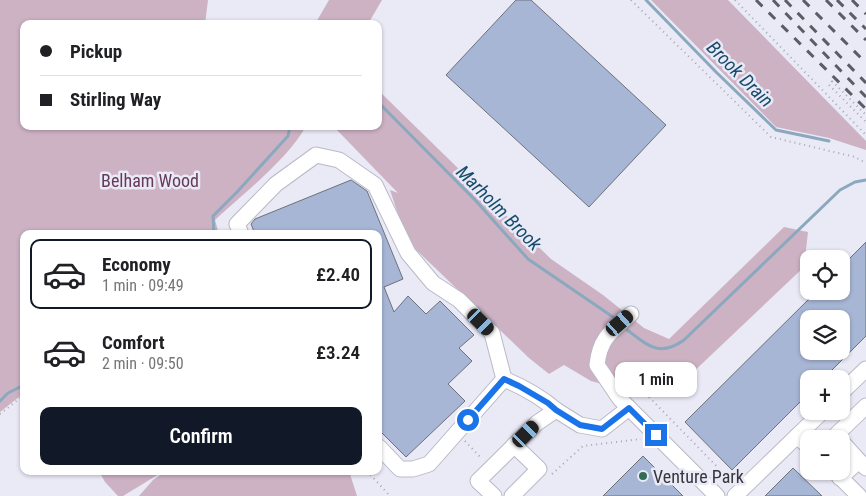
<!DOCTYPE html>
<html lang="en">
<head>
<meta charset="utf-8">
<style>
  body { margin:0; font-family:"Roboto Condensed",sans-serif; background:#f2f2f2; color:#202124; height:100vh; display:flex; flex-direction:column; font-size:19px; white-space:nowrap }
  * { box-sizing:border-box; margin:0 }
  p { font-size:16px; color:#757577 }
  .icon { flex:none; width:28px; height:28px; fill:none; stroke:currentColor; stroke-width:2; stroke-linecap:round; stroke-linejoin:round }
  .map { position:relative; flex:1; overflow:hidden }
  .details { position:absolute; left:20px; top:230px; width:362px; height:245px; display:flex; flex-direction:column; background:#fff; border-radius:10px; box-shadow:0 1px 4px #0004 }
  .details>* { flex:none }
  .banner { position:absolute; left:20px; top:20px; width:362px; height:110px; border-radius:10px; box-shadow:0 1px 4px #0004; display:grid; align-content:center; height:110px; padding:0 20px; background:#fff }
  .controls { position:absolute; left:800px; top:250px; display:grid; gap:10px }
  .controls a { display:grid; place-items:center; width:50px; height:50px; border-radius:10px; background:#fff; box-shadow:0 1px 4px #0004; font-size:25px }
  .end { position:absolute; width:22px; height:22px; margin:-11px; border:6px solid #1a73e8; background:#fff; box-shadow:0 0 0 2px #fff }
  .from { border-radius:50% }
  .bubble { position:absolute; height:35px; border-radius:10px; background:#fff; box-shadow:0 1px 4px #0004; font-size:16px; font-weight:600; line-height:35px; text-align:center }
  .car { position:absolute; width:15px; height:30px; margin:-15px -8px; border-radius:6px; box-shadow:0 0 4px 1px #0007; background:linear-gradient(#222 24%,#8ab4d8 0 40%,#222 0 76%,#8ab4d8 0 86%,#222 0) }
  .banner b { display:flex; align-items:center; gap:18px; height:48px; font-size:19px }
  .banner b+b { border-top:1px solid #e0e0e0 }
  .banner i { width:12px; height:12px; background:#202124 }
  ul { padding:9px 0 0; list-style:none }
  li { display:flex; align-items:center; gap:15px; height:70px; margin:0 10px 8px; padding:0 10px; border:2px solid transparent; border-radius:10px }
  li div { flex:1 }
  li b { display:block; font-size:19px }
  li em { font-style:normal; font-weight:600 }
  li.on { border-color:#111827 }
  li>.icon { width:45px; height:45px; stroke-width:1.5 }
  .button { display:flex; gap:10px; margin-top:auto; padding:10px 20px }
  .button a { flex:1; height:58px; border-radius:10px; background:#111827; color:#fff; font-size:20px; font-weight:600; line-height:58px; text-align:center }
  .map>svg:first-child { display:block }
</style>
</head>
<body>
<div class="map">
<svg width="866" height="496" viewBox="0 0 866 496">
  <rect width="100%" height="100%" fill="#eae9f6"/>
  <g fill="#cdb2c4">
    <path d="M0 0H208L205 24H24V126H306C288 159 243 194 215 220L219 234H24V393L0 412Z"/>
    <path d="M329 0H382L368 24H315Z"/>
    <path d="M651 0H728L866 141V150L829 138 776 127Z"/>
    <path d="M379 91 551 259 603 295 644 328 669 339 784 227 808 232 804 267 670 394 650 380 631 377 619 378 610 386 591 381 564 365 549 374 529 358 407 241 390 190 398 193 335 128 331 126H379Z"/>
    <path d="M99 471H164L123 496H118L105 482Z"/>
    <path d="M166 471H349L357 496H139L153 480Z"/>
  </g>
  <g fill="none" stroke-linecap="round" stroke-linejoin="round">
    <g stroke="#8aa8be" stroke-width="3">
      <path d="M646 0 716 72 776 130 829 141"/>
      <path d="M379 103 476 201 528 259 613 317"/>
      <path d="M214 234 213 216 237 192 288 136 290 126"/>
      <path d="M626 329C647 345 659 358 684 340L840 190 855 182 866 180"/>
      <path d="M0 401 8 393 24 385"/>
    </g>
  </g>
  <g fill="#a7b6d5" stroke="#6c727c" fill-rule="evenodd">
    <path d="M516 0H531L666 125 589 207 446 75Z"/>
    <path d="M351 180 367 191 403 279 384 287 394 312 408 296 426 314 440 301 474 335 459 348 472 361 448 384 465 401 406 457 379 430V234H255L251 224 255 219Z"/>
    <path d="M866 242V336L823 379H809V393L732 470 685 422 817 291H841V267ZM809 319H841V351H809Z"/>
    <path d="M643 456 683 496H603Z"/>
    <path d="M793 468 822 496H765Z"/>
  </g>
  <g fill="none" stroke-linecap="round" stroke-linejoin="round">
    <g stroke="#bab9c6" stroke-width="17">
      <g id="minor">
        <path d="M241 234 237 224 276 184 316 155 339 160 375 185 408 253 433 283 459 300 492 333 504 379"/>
        <path d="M631 314C612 331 600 337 597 365L620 399 717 496"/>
        <path d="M504 379C523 387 541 397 556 410"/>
        <path d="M841 393 866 369"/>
        <path d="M797 436 809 447"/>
        <path d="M839 439 836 435 866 406"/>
        <path d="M841 441 859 461"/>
        <path d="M379 447 400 469H413L429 464 504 379"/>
        <path d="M834 471 859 496"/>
        <path d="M840 478 859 461 866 468"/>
        <path d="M494 496 478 481 537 423 556 410 580 425 602 429 629 408"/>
        <path d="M512 496 539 469 514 445"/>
        <path d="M735 496 823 411"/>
      </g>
    </g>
    <g stroke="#a8a7b2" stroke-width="2" stroke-dasharray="1 4" stroke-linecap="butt">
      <path d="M631 0 771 137 855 157 864 162"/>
      <path d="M735 0 866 135"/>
      <path d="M832 81 829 85 866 122"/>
      <path d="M832 81 866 115"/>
      <path d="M649 397 731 481"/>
      <path d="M0 414 24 395"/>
      <path d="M465 441 482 459"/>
      <path d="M367 471 390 496"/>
      <path d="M552 474 583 446 641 439"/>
    </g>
    <use href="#minor" stroke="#fff" stroke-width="15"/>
    <g stroke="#5d5c64" stroke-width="3" stroke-dasharray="9 9" stroke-linecap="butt">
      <path d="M756 0 866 109"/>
      <path d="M773 0 866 97"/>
      <path d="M785 0 866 83"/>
      <path d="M803 0 866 63"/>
      <path d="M826 0 866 40"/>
      <path d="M837 0 866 29"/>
      <path d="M852 0 866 14"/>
    </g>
  </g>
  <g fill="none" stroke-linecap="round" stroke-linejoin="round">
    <path stroke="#1a73e8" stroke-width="6" d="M468 420 504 379 519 386 548 403 556 410 580 425 602 429 629 408 656 435"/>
  </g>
  <circle fill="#336c55" stroke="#eae9f6" stroke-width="2" cx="643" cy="476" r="5"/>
  <g text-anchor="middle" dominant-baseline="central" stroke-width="5" stroke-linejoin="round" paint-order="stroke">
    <g font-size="18" fill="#663a59" stroke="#eae9f6">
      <text x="150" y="180">Belham Wood</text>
    </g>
    <g font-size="18" fill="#37363c" stroke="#eae9f6" text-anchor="start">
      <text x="653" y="476">Venture Park</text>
    </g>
    <g font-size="19" font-style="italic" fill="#174d6c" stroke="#eae9f6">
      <text transform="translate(740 74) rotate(45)">Brook Drain</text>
      <text transform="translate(499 208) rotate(45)">Marholm Brook</text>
    </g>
  </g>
</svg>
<div class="controls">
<a><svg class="icon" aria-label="locate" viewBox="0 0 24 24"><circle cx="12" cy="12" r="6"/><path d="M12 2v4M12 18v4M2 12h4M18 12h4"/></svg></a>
<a><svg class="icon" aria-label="layers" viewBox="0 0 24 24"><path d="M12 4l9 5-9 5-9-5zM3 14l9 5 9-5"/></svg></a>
<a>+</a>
<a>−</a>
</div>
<i class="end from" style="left:468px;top:420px"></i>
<i class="end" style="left:656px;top:435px"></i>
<div class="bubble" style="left:615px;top:362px;width:82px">1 min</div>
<i class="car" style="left:481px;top:322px;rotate:135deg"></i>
<i class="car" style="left:620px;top:323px;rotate:49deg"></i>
<i class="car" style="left:526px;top:434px;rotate:45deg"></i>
<div class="banner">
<b><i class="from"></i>Pickup</b>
<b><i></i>Stirling Way</b>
</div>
<section class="details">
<ul>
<li class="on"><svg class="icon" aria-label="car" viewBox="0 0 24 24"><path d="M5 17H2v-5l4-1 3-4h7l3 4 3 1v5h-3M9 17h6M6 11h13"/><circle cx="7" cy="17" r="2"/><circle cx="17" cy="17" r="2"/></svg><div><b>Economy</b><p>1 min · 09:49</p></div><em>£2.40</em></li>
<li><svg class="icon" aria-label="car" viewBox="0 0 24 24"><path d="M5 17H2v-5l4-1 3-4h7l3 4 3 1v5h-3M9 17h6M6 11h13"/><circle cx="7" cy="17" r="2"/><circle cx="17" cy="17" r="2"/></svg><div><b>Comfort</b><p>2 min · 09:50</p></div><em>£3.24</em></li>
</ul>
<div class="button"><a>Confirm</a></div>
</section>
</div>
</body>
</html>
